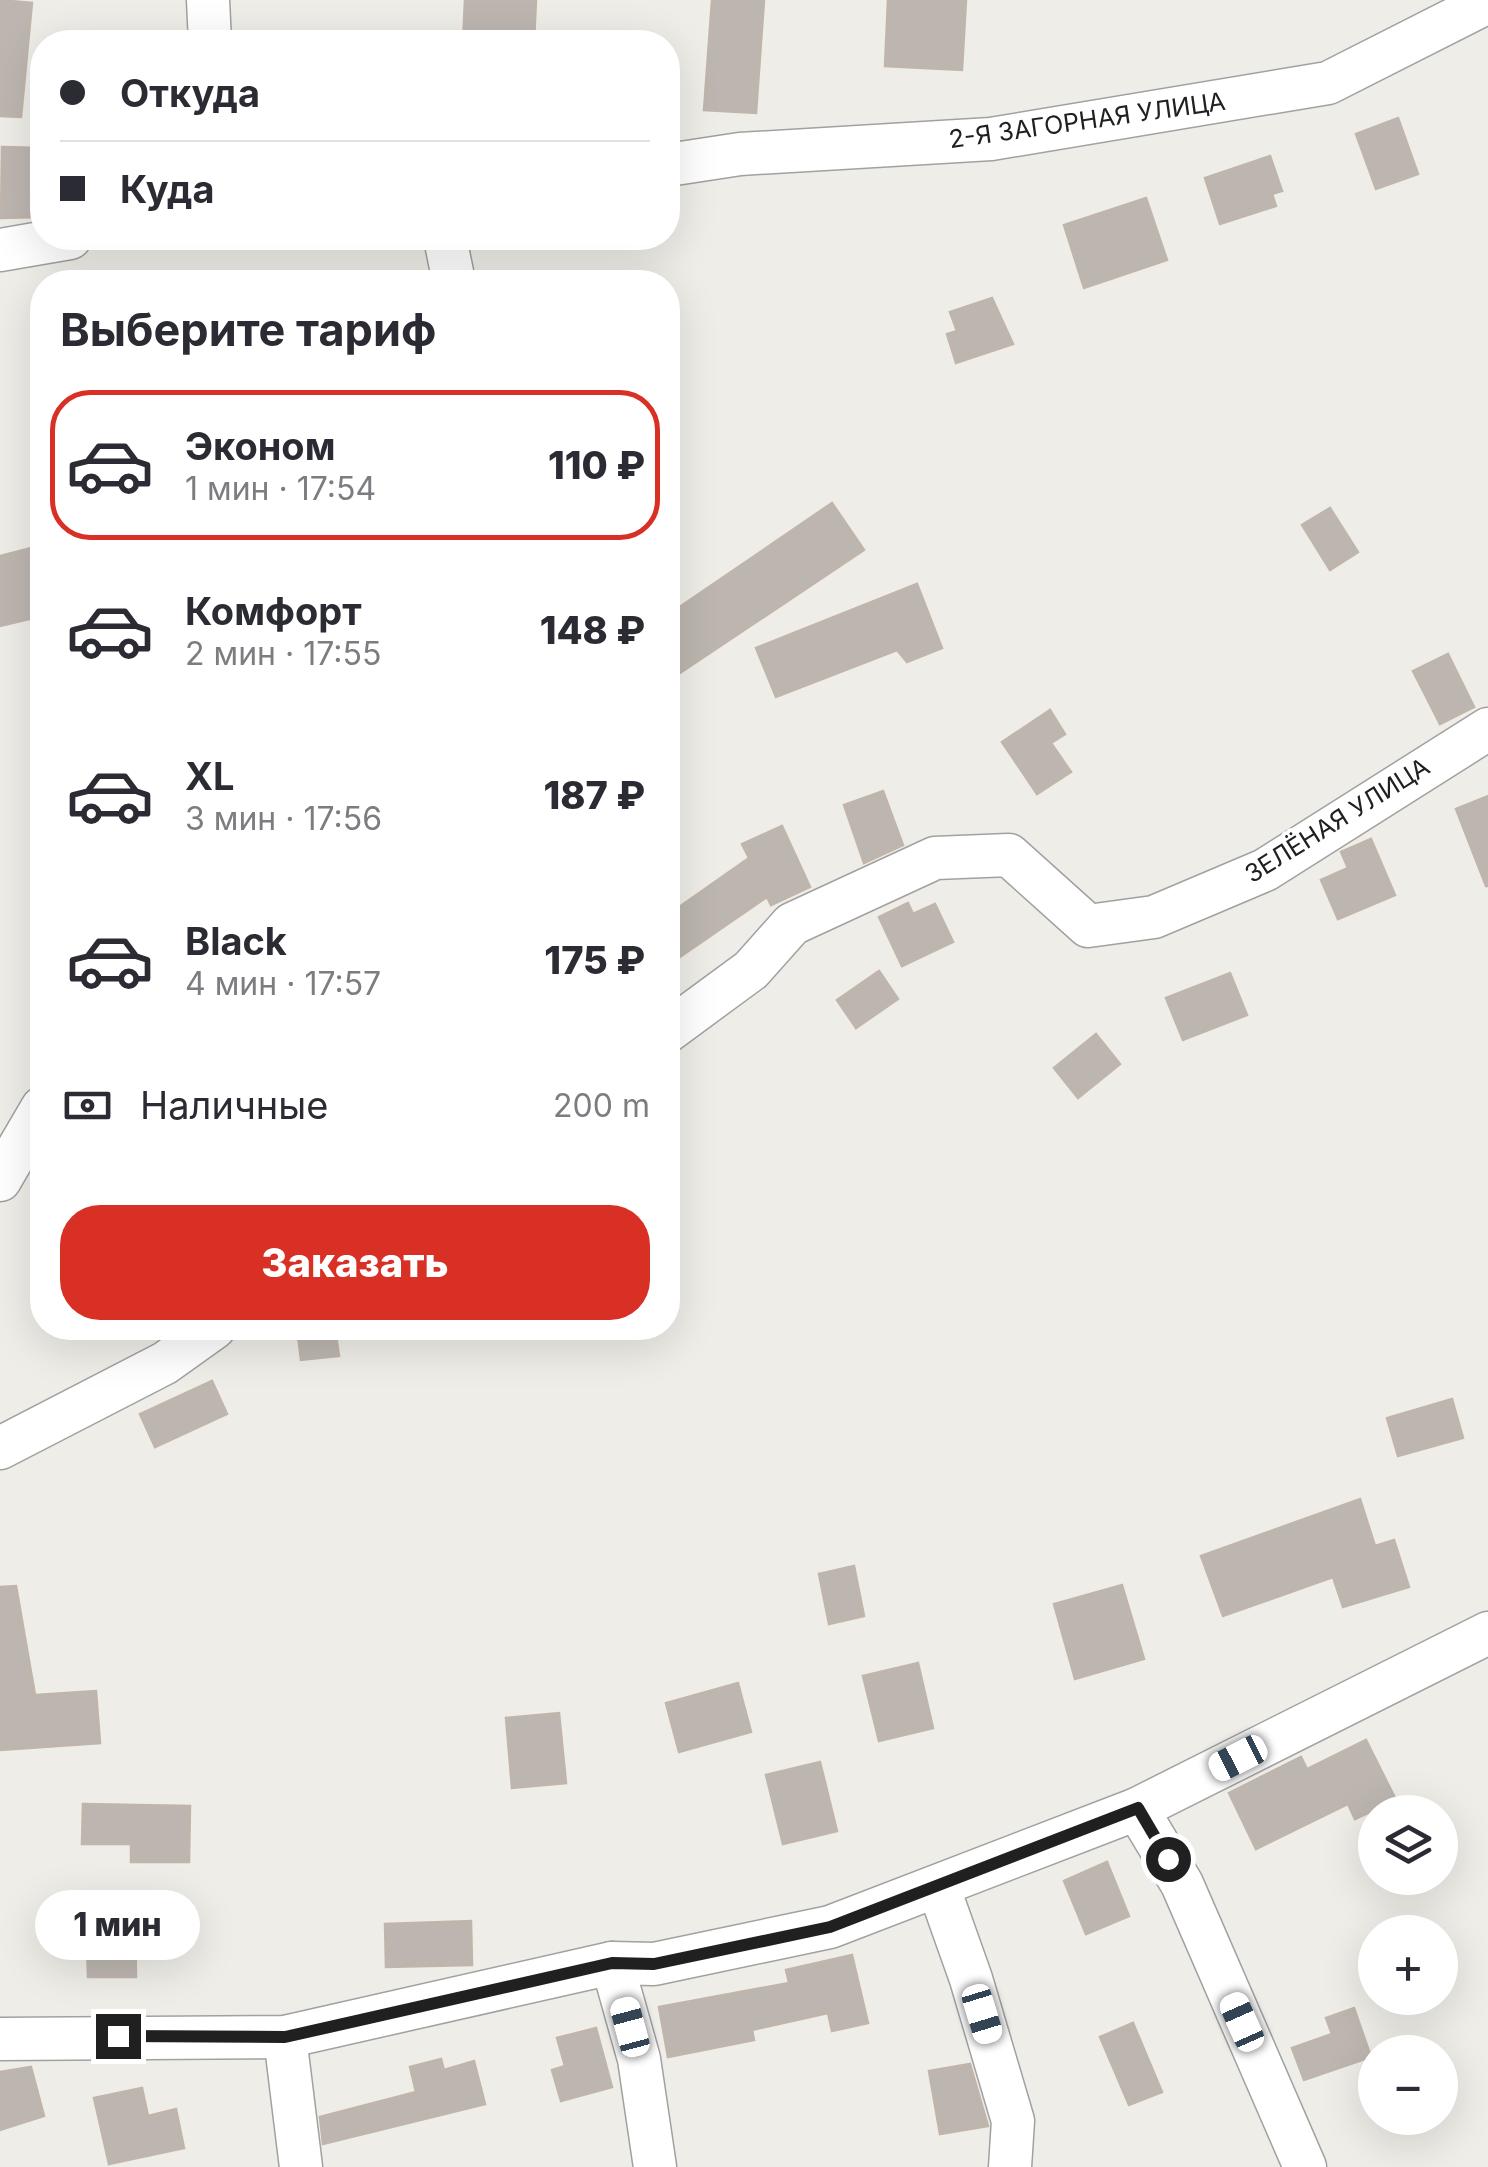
<!DOCTYPE html>
<html lang="ru">
<head>
<meta charset="utf-8">
<style>
  body { margin:0; font-family:Inter,sans-serif; background:#f7f7f7; color:#2b2b33; height:100vh; display:flex; flex-direction:column; font-size:38px; white-space:nowrap }
  * { box-sizing:border-box; margin:0 }
  p { font-size:32px; color:#7c7c81 }
  .icon { flex:none; width:55px; height:55px; fill:none; stroke:currentColor; stroke-width:2; stroke-linecap:round; stroke-linejoin:round }
  .map { position:relative; flex:1; overflow:hidden }
  .details { position:absolute; left:30px; top:270px; width:650px; height:1070px; display:flex; flex-direction:column; background:#fff; border-radius:40px; box-shadow:0 10px 40px #0002 }
  .details>* { flex:none }
  .hud { position:absolute; left:30px; top:30px; width:650px; height:220px; border-radius:40px; box-shadow:0 10px 40px #0002; display:grid; align-content:center; height:220px; padding:0 30px; background:#fff }
  .controls { position:absolute; left:1358px; top:1795px; display:grid; gap:20px }
  .controls a { display:grid; place-items:center; width:100px; height:100px; border-radius:50%; background:#fff; box-shadow:0 10px 40px #0002; font-size:50px }
  .end { position:absolute; width:45px; height:45px; margin:-22px; border:12px solid #202020; background:#fff; box-shadow:0 0 0 5px #fff }
  .from { border-radius:50% }
  .bubble { position:absolute; height:70px; border-radius:35px; background:#fff; box-shadow:0 10px 40px #0002; font-size:32px; font-weight:800; line-height:70px; text-align:center }
  .car { position:absolute; width:30px; height:60px; margin:-30px -15px; border-radius:12px; box-shadow:0 0 8px 2px #0007; background:linear-gradient(#fff 24%,#345 0 40%,#fff 0 76%,#345 0 86%,#fff 0) }
  .hud b { display:flex; align-items:center; gap:35px; height:95px; font-size:38px }
  .hud b+b { border-top:2px solid #e1e1e2 }
  .hud i { width:25px; height:25px; background:#2b2b33 }
  ul { padding:0; list-style:none }
  li { display:flex; align-items:center; gap:30px; height:150px; margin:0 20px 15px; padding:0 10px; border:5px solid transparent; border-radius:40px }
  li div { flex:1 }
  li b { display:block; font-size:38px }
  li em { font-style:normal; font-weight:800 }
  li.current { border-color:#d93025 }
  li>.icon { width:90px; height:90px; stroke-width:1.5 }
  h2 { padding:0 30px; font-size:45px; line-height:120px }
  .pay { display:flex; align-items:center; gap:25px; height:110px; padding:0 30px; font-size:38px }
  .pay p { margin-inline-start:auto }
  .cta { display:flex; gap:20px; margin-top:auto; padding:20px 30px }
  .cta a { flex:1; height:115px; border-radius:40px; background:#d93025; color:#fff; font-size:40px; font-weight:800; line-height:115px; text-align:center }
  .map>svg:first-child { display:block }
</style>
</head>
<body>
<div class="map">
<svg width="1488" height="2167" viewBox="0 0 1488 2167">
  <rect width="100%" height="100%" fill="#efede7"/>
  <g fill="#bdb6b0" stroke="#c0b5aa" stroke-width="2.5">
    <path d="M0 0 32 3 21 117 0 116Z"/>
    <path d="M465 0H536L534 42H463Z"/>
    <path d="M712 0H764L756 113 704 110Z"/>
    <path d="M888 0H966L962 70 885 66Z"/>
    <path d="M1398 118 1418 174 1376 189 1356 134Z"/>
    <path d="M2 147 42 148V217L1 218Z"/>
    <path d="M1270 156 1282 191 1272 194 1276 206 1220 224 1205 178Z"/>
    <path d="M1146 198 1167 260 1084 288 1064 225Z"/>
    <path d="M992 298 1013 344 956 363 947 334 957 331 950 312Z"/>
    <path d="M832 503 864 550 668 681V615Z"/>
    <path d="M1330 508 1358 552 1330 570 1302 525Z"/>
    <path d="M31 548 42 592V616L0 626V556Z"/>
    <path d="M917 584 942 648 907 662 897 650 776 697 756 648Z"/>
    <path d="M1448 654 1474 707 1440 724 1413 671Z"/>
    <path d="M1050 710 1065 734 1051 743 1071 772 1037 794 1002 742Z"/>
    <path d="M883 791 903 845 864 863 844 805Z"/>
    <path d="M1488 796V886H1486L1456 809Z"/>
    <path d="M782 826 810 887 771 905 767 897 668 965V915L749 858 742 844Z"/>
    <path d="M1371 839 1395 895 1338 919 1321 880 1348 868 1341 852Z"/>
    <path d="M908 903 913 914 935 904 953 942 902 966 879 917Z"/>
    <path d="M879 971 898 999 856 1028 837 1000Z"/>
    <path d="M1230 973 1247 1015 1183 1040 1166 998Z"/>
    <path d="M1096 1034 1120 1064 1078 1098 1054 1068Z"/>
    <path d="M297 1328H335L339 1356 301 1360Z"/>
    <path d="M212 1381 227 1414 155 1447 140 1414Z"/>
    <path d="M1452 1399 1463 1438 1398 1456 1387 1418Z"/>
    <path d="M1360 1499 1375 1546 1394 1540 1409 1587 1343 1607 1333 1577 1223 1616 1201 1556Z"/>
    <path d="M854 1566 864 1616 829 1624 819 1574Z"/>
    <path d="M1122 1585 1144 1659 1075 1679 1054 1604Z"/>
    <path d="M16 1586 35 1695 96 1691 100 1743 0 1750V1587Z"/>
    <path d="M918 1663 933 1728 879 1741 863 1676Z"/>
    <path d="M738 1683 751 1732 679 1752 666 1703Z"/>
    <path d="M559 1713 566 1783 512 1788 506 1718Z"/>
    <path d="M1366 1740 1396 1800 1355 1819 1348 1804 1256 1849 1229 1793 1301 1757 1307 1769Z"/>
    <path d="M820 1762 837 1831 783 1844 766 1775Z"/>
    <path d="M83 1804 190 1806 189 1862H131V1844H82Z"/>
    <path d="M1107 1862 1129 1916 1086 1934 1064 1881Z"/>
    <path d="M73 1914H135L136 1977H88L87 1946H73Z"/>
    <path d="M471 1921 472 1965 386 1967 385 1924Z"/>
    <path d="M852 1955 868 2023 832 2031 828 2013 752 2030 754 2040 668 2057 659 2007 789 1983 786 1970Z"/>
    <path d="M1354 2008 1371 2057 1304 2080 1292 2048 1332 2034 1326 2018Z"/>
    <path d="M1133 2023 1162 2092 1129 2105 1100 2037Z"/>
    <path d="M596 2028 612 2087 561 2101 552 2070 565 2066 557 2038Z"/>
    <path d="M441 2059 444 2070 474 2061 485 2104 323 2144 320 2117 416 2092 410 2067Z"/>
    <path d="M970 2064 988 2126 940 2134 929 2071Z"/>
    <path d="M31 2067 44 2116 0 2130V2072Z"/>
    <path d="M142 2088 148 2116 176 2109 184 2148 109 2164 94 2098Z"/>
  </g>
  <g fill="none" stroke-linecap="round" stroke-linejoin="round">
    <g stroke="#a1a1a1" stroke-width="45">
      <g id="minor">
        <path d="M208 0 210 42"/>
        <path d="M668 165 740 154 991 139 1328 83 1488 2"/>
        <path d="M445 238 454 282"/>
        <path d="M0 250 70 238"/>
        <path d="M668 1031 751 970 792 924 935 858 1009 855 1088 926 1154 917 1265 870 1488 729"/>
        <path d="M0 1180 42 1108"/>
        <path d="M0 1448 165 1363 214 1328"/>
        <path d="M1137 1809 1182 1884 1305 2167"/>
        <path d="M938 1886 971 1979 1013 2121 1010 2167"/>
        <path d="M612 1963 639 2059 655 2167"/>
        <path d="M285 2037 301 2167"/>
        <path d="M0 2039 285 2037 612 1963 654 1964 830 1927 1137 1809 1488 1633"/>
      </g>
    </g>
    <use href="#minor" stroke="#fff" stroke-width="42"/>
  </g>
  <g fill="none" stroke-linecap="round" stroke-linejoin="round">
    <path stroke="#202020" stroke-width="12" d="M118 2036 285 2037 612 1963 654 1964 830 1927 1138 1808 1168 1859"/>
  </g>
  <g text-anchor="middle" dominant-baseline="central" stroke-width="8" stroke-linejoin="round" paint-order="stroke">
    <g font-size="25" fill="#202020" stroke="#fff">
      <text transform="translate(1087 120) rotate(-8)">2-Я ЗАГОРНАЯ УЛИЦА</text>
      <text transform="translate(1337 820) rotate(-32)">ЗЕЛЁНАЯ УЛИЦА</text>
    </g>
  </g>
</svg>
<div class="controls">
<a><svg class="icon" aria-label="layers" viewBox="0 0 24 24"><path d="M12 4l9 5-9 5-9-5zM3 14l9 5 9-5"/></svg></a>
<a>+</a>
<a>−</a>
</div>
<i class="end from" style="left:1168px;top:1859px"></i>
<i class="end" style="left:118px;top:2036px"></i>
<div class="bubble" style="left:35px;top:1890px;width:165px">1 мин</div>
<i class="car" style="left:1238px;top:1758px;rotate:243deg"></i>
<i class="car" style="left:982px;top:2014px;rotate:163deg"></i>
<i class="car" style="left:1242px;top:2022px;rotate:336deg"></i>
<i class="car" style="left:630px;top:2027px;rotate:345deg"></i>
<div class="hud">
<b><i class="from"></i>Откуда</b>
<b><i></i>Куда</b>
</div>
<section class="details">
<h2>Выберите тариф</h2>
<ul>
<li class="current"><svg class="icon" aria-label="car" viewBox="0 0 24 24"><path d="M5 17H2v-5l4-1 3-4h7l3 4 3 1v5h-3M9 17h6M6 11h13"/><circle cx="7" cy="17" r="2"/><circle cx="17" cy="17" r="2"/></svg><div><b>Эконом</b><p>1 мин · 17:54</p></div><em>110 ₽</em></li>
<li><svg class="icon" aria-label="car" viewBox="0 0 24 24"><path d="M5 17H2v-5l4-1 3-4h7l3 4 3 1v5h-3M9 17h6M6 11h13"/><circle cx="7" cy="17" r="2"/><circle cx="17" cy="17" r="2"/></svg><div><b>Комфорт</b><p>2 мин · 17:55</p></div><em>148 ₽</em></li>
<li><svg class="icon" aria-label="car" viewBox="0 0 24 24"><path d="M5 17H2v-5l4-1 3-4h7l3 4 3 1v5h-3M9 17h6M6 11h13"/><circle cx="7" cy="17" r="2"/><circle cx="17" cy="17" r="2"/></svg><div><b>XL</b><p>3 мин · 17:56</p></div><em>187 ₽</em></li>
<li><svg class="icon" aria-label="car" viewBox="0 0 24 24"><path d="M5 17H2v-5l4-1 3-4h7l3 4 3 1v5h-3M9 17h6M6 11h13"/><circle cx="7" cy="17" r="2"/><circle cx="17" cy="17" r="2"/></svg><div><b>Black</b><p>4 мин · 17:57</p></div><em>175 ₽</em></li>
</ul>
<div class="pay"><svg class="icon" aria-label="cash" viewBox="0 0 24 24"><path d="M3 7h18v10H3z"/><circle cx="12" cy="12" r="2"/></svg>Наличные<p>200 m</p></div>
<div class="cta"><a>Заказать</a></div>
</section>
</div>
</body>
</html>
